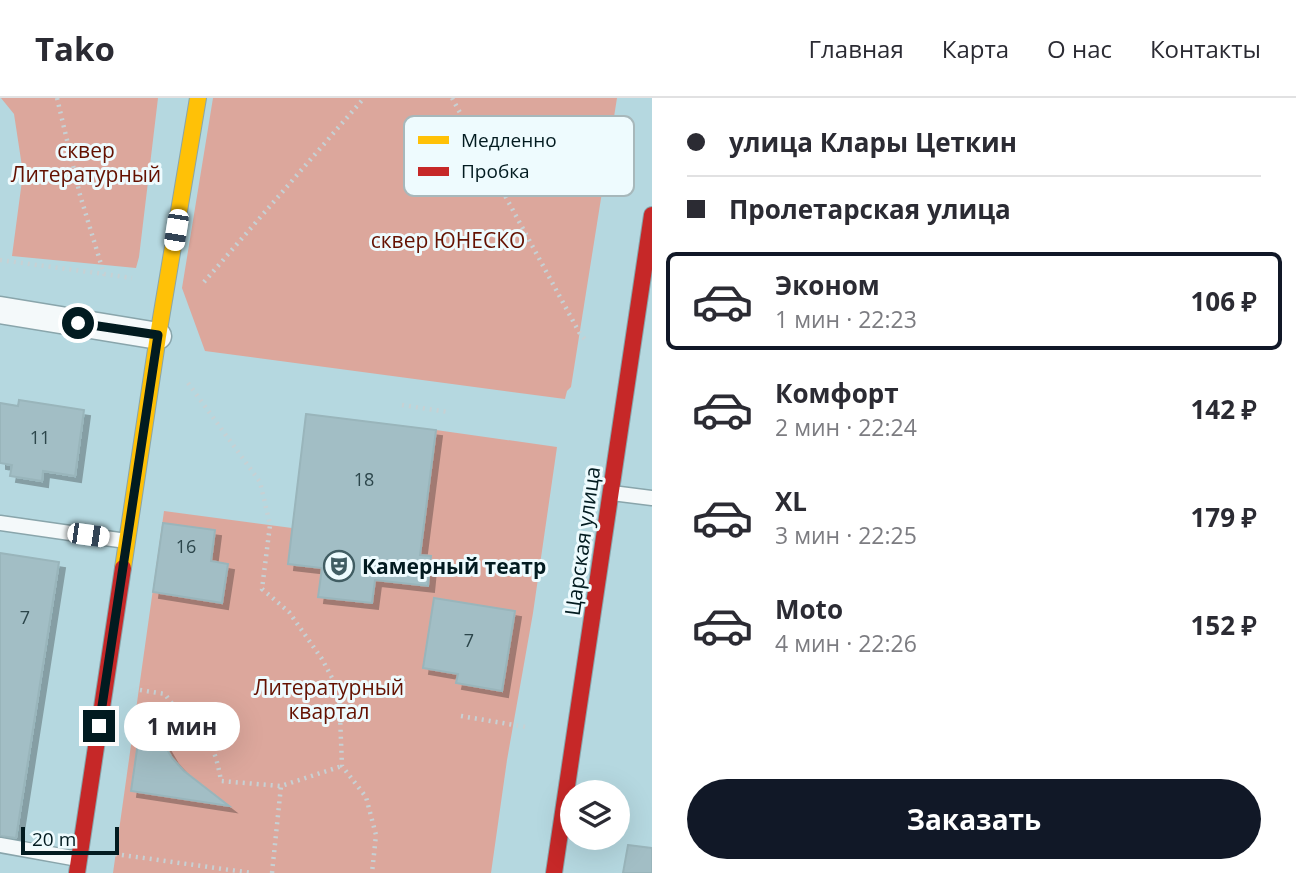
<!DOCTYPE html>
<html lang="ru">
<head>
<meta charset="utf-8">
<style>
  body { margin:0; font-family:"Open Sans",sans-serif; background:#f7f7f7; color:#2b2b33; height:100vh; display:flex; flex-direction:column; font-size:26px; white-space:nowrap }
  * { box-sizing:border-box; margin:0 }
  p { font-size:23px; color:#7c7c81 }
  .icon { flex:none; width:38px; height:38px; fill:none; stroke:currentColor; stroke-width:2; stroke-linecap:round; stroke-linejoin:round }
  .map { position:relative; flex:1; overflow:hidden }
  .sheet { display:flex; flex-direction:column; background:#fff; width:644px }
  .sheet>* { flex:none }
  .hud { display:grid; align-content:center; height:154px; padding:0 35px; background:#fff }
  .buttons { position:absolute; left:560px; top:682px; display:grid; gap:14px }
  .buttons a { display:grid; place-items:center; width:70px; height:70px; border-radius:50%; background:#fff; box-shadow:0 7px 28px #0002; font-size:35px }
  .scale { position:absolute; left:21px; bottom:18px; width:98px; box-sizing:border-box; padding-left:7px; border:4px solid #021b20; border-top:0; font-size:19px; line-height:24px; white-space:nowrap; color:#021b20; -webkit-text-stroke:5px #eefbfe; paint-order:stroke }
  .end { position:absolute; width:32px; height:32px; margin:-16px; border:9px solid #021b20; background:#fff; box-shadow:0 0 0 4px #fff }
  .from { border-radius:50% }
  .bubble { position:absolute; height:49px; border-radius:24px; background:#fff; box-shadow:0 7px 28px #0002; font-size:23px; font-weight:700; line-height:49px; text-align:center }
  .car { position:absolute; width:21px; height:42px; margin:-21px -10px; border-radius:9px; box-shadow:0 0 5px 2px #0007; background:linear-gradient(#fff 24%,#345 0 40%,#fff 0 76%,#345 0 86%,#fff 0) }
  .hud b { display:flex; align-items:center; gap:24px; height:66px; font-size:26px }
  .hud b+b { border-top:2px solid #e1e1e2 }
  .hud i { width:18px; height:18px; background:#2b2b33 }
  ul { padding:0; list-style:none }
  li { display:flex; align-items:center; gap:21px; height:98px; margin:0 14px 10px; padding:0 21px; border:4px solid transparent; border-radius:10px }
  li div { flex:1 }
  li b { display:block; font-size:26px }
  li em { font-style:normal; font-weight:700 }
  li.on { border-color:#111827 }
  li>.icon { width:63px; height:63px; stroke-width:1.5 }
  .primary-button { display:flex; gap:14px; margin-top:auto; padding:14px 35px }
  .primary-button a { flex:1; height:80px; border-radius:42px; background:#111827; color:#fff; font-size:28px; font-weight:700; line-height:80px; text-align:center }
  header { display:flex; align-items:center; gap:42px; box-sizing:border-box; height:98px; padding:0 35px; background:#fff; border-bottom:2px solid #e1e1e2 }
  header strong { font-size:33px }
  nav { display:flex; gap:38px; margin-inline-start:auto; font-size:24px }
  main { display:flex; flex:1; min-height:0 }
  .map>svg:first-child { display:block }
</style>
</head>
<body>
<header>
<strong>Tako</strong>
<nav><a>Главная</a><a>Карта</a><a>О нас</a><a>Контакты</a></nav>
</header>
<main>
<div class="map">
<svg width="652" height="775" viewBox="0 0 652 775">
  <defs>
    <filter id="shadow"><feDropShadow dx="6" dy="6" stdDeviation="0" flood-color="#0004"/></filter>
  </defs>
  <rect width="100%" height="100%" fill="#b5d8e0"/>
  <g fill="#dca79c">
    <path d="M1 0H158L139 159 136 170 12 158 23 75 14 16Z"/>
    <path d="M213 0H617L571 289 567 293 565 301 205 253 182 190Z"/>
    <path d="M306 316 436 332 557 349 533 515 507 662 491 775H113L164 413 292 430Z"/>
  </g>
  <g fill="#a2bec5" stroke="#99b5bb" stroke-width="2" filter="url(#shadow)">
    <path d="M19 302 84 312 75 378 43 373 42 383 10 378 12 367 0 365V305L18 308Z"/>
    <path d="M306 316 436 332 420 457 431 458 428 488 375 482 372 505 318 499 322 470 288 466Z"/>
    <path d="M163 425 215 432 211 463 228 466 222 505 153 494Z"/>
    <path d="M0 455 59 464 16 740 0 738Z"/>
    <path d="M434 500 515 513 502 593 456 585 458 576 423 570Z"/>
    <path d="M143 610 172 660 184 673 229 708 131 693Z"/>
    <path d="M628 747 652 750V775H623Z"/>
  </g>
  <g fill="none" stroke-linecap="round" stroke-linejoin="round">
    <g stroke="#89a5ab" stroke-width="17">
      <g id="lane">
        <path d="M612 395 652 400"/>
        <path d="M0 425 126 443"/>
        <path d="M0 747 78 761"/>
      </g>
    </g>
    <g stroke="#89a5ab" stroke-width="29">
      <path id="street" d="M0 212 158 238"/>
    </g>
    <g stroke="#89a5ab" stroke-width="18">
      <path id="slow" d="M123 470 158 238 198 0"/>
    </g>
    <g stroke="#89a5ab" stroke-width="18">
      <g id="jam">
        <path d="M77 775 123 470"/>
        <path d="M554 775 652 117"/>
      </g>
    </g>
    <g stroke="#c7d1d4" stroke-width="4.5" stroke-dasharray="2 5" stroke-linecap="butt">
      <path d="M57 0 80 97 104 176 132 180"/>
      <path d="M452 0 579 234 587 244"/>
      <path d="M0 162 104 176"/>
      <path d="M204 184 364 0"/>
      <path d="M188 285 260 384 270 427 262 491 289 514 322 561 339 593 342 668 366 699 376 737 372 775"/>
      <path d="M402 307 448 314"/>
      <path d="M140 592 165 596C174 610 177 609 189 619 210 635 217 659 221 683L281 688 342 668"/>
      <path d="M461 618 526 629"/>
      <path d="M115 756 252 775"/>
      <path d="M272 775 281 688"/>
    </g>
    <use href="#lane" stroke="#f4f9fa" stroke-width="14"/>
    <use href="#street" stroke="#f4f9fa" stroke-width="26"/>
    <use href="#slow" stroke="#ffc107" stroke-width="16"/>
    <use href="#jam" stroke="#c62828" stroke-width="16"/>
  </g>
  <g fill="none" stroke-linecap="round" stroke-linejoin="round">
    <path stroke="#021b20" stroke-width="9" d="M78 225 158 237 99 628"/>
  </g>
  <defs>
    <g id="theatre-ring" transform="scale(1.575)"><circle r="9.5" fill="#eefbfe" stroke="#415d63" stroke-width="1.5"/><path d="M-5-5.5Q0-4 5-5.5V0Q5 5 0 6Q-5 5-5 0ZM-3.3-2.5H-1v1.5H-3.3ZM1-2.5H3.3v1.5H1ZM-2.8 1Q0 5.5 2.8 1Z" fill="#415d63"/></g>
  </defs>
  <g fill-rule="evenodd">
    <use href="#theatre-ring" x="339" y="468"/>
  </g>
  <g text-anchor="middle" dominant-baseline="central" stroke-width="6" stroke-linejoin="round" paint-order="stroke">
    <g font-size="18" fill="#2c464b">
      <text x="40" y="339">11</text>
      <text x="364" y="381">18</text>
      <text x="186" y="448">16</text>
      <text x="25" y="519">7</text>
      <text x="469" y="542">7</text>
    </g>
    <g font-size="21" fill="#641101" stroke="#eefbfe">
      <text x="86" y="52">сквер<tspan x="86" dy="24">Литературный</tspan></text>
      <text x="448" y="142">сквер ЮНЕСКО</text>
      <text x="329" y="589">Литературный<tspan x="329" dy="24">квартал</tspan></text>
    </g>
    <g font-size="21" fill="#021b20" stroke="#eefbfe">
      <text transform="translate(582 443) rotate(-82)">Царская улица</text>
    </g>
    <g font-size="21" font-weight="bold" fill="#021b20" stroke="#eefbfe" text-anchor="start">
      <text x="362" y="468">Камерный театр</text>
    </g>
  </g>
  <rect x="404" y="18" width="230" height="80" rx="10" fill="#eefbfe" stroke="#a7b8bb" stroke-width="2"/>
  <rect x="418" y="38" width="31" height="8" fill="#ffc107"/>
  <rect x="418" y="69" width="31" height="9" fill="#c62828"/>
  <g font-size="19" fill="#021b20">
    <text x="461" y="49">Медленно</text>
    <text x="461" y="80">Пробка</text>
  </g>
</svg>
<div class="buttons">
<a><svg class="icon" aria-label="layers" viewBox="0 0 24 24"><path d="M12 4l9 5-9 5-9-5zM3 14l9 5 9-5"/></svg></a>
</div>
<div class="scale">20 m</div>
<i class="end from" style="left:78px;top:225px"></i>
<i class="end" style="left:99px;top:628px"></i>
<div class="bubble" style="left:124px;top:604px;width:116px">1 мин</div>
<i class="car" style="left:176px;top:132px;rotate:189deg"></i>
<i class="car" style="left:88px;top:437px;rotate:98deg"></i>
</div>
<section class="sheet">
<div class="hud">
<b><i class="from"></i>улица Клары Цеткин</b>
<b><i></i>Пролетарская улица</b>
</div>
<ul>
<li class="on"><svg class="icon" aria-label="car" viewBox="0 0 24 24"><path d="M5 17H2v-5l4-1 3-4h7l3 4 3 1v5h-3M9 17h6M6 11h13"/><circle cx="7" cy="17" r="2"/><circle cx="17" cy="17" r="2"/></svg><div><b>Эконом</b><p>1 мин · 22:23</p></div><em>106 ₽</em></li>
<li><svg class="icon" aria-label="car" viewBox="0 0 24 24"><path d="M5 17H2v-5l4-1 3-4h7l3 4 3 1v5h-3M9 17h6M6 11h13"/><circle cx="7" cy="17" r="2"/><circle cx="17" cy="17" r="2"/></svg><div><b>Комфорт</b><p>2 мин · 22:24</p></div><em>142 ₽</em></li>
<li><svg class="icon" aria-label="car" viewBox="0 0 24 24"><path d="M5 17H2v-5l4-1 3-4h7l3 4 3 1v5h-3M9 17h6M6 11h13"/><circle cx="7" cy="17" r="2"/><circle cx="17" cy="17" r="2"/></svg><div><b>XL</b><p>3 мин · 22:25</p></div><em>179 ₽</em></li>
<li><svg class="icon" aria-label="car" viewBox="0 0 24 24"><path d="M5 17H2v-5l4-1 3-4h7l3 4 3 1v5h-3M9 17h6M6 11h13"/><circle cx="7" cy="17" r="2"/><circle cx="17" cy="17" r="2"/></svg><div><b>Moto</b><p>4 мин · 22:26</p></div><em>152 ₽</em></li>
</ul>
<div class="primary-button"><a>Заказать</a></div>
</section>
</main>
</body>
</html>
